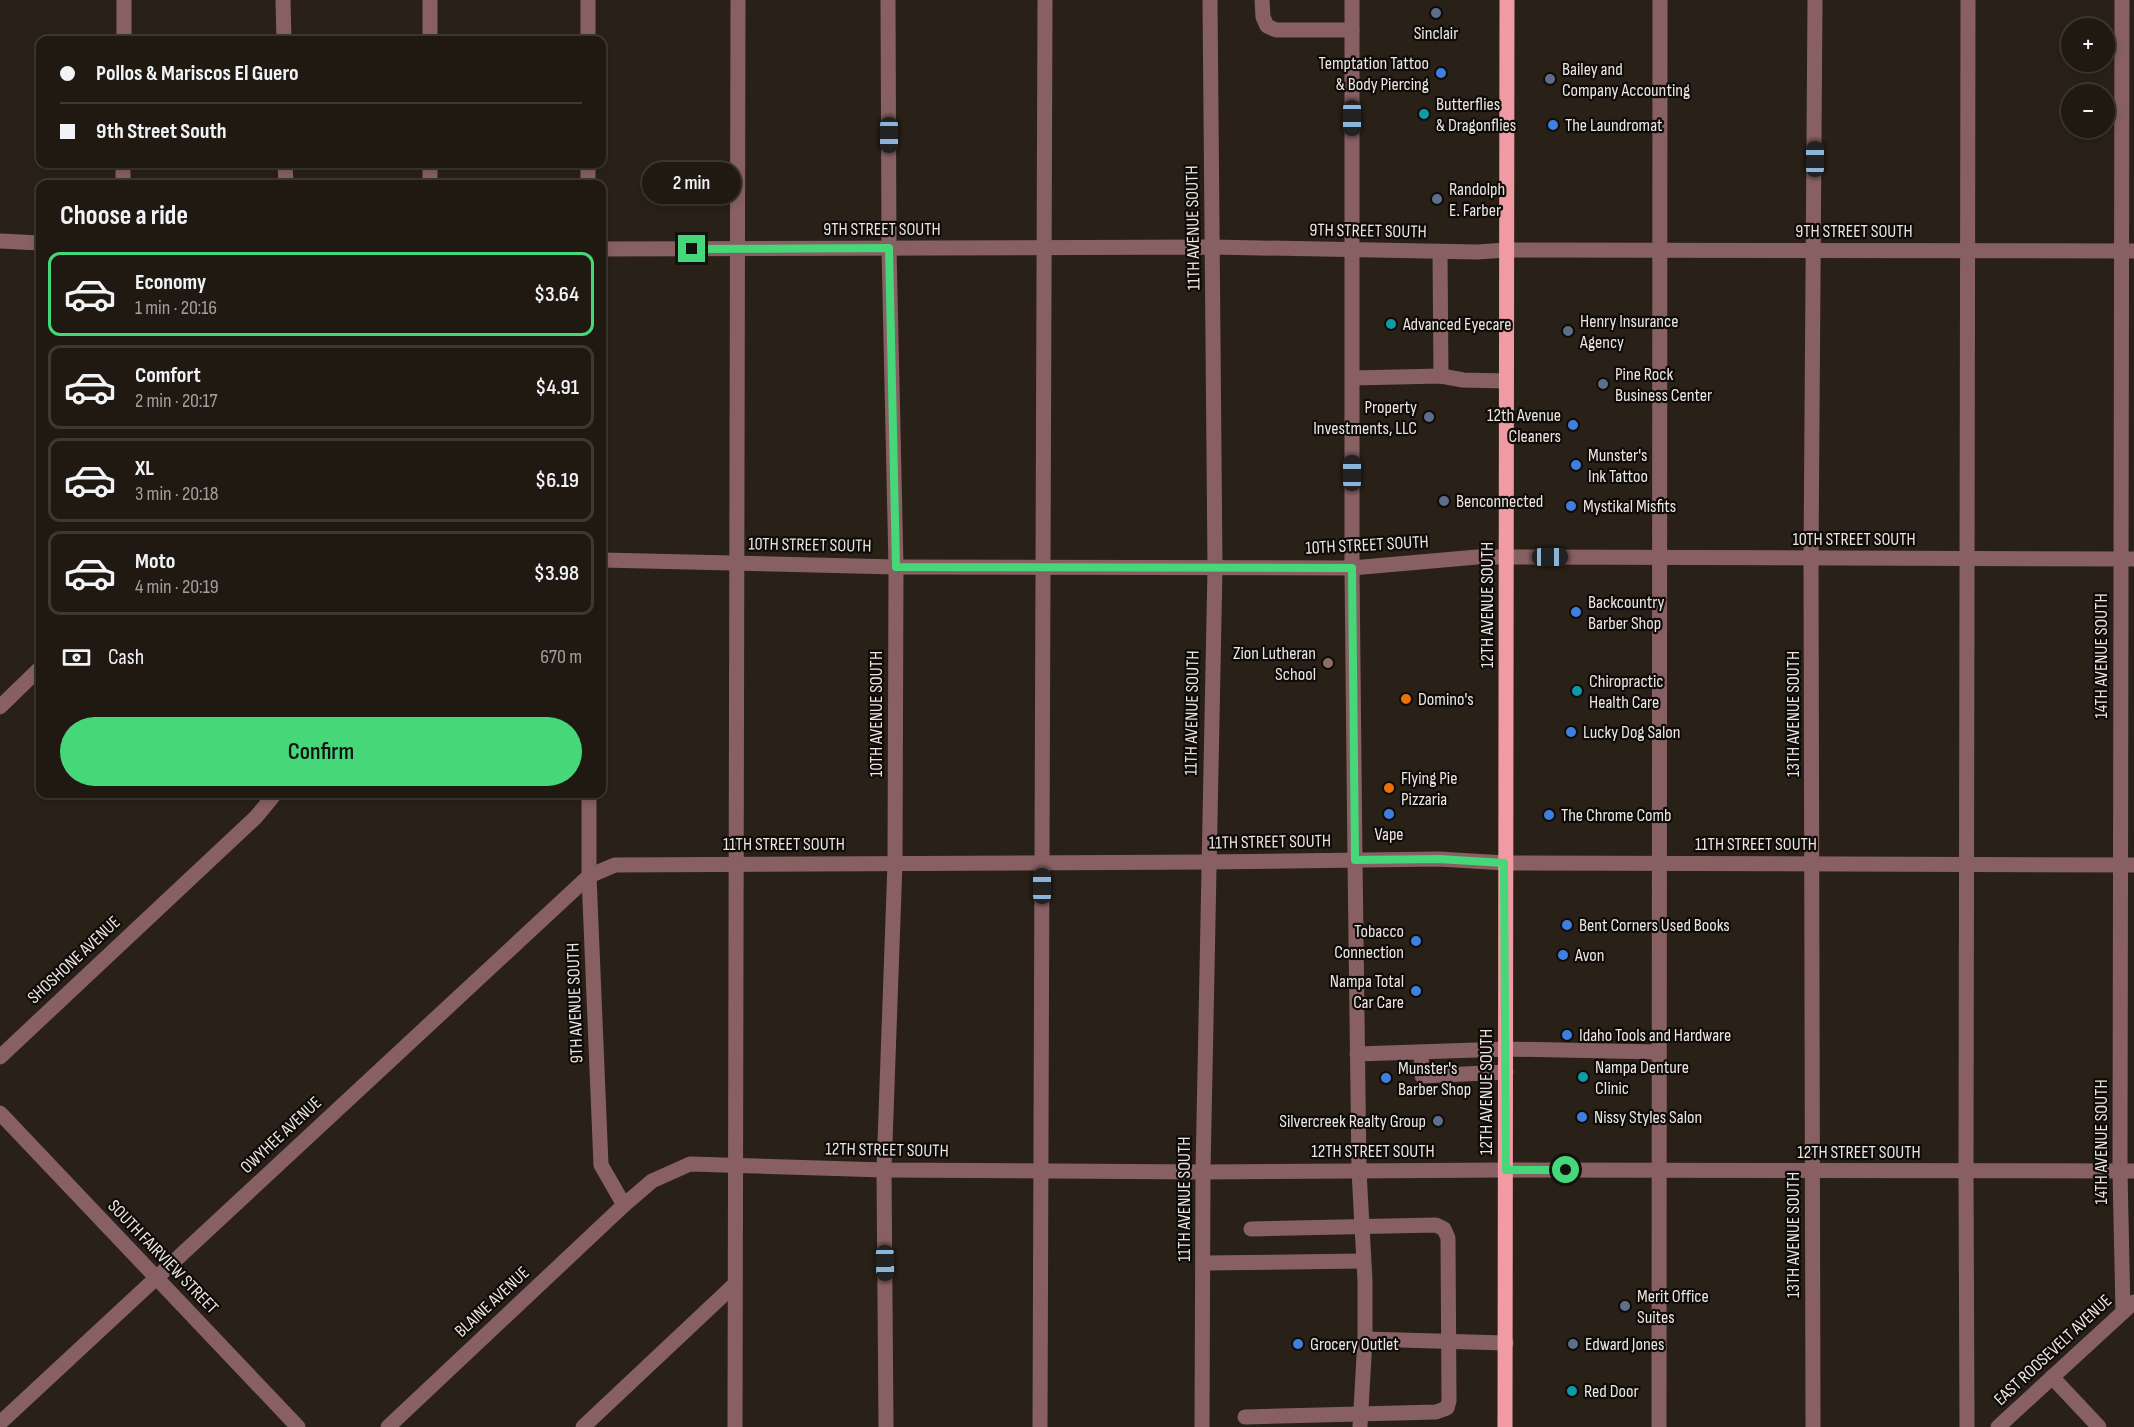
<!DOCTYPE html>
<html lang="en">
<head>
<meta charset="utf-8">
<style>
  body { margin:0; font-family:"Sofia Sans Condensed",sans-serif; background:#27221b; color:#f1f3f6; height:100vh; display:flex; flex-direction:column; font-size:22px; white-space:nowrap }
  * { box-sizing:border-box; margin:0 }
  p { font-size:20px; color:#a1a09f }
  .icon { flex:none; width:33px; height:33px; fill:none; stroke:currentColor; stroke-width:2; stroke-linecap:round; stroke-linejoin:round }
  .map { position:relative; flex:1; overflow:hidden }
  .sheet { position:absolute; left:36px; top:180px; width:570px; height:618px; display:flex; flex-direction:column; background:#1f1912; border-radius:12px; box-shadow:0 3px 9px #0003,0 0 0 2px #3c3832 }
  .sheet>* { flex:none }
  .banner { position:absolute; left:36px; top:36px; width:570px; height:132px; border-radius:12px; box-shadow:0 3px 9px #0003,0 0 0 2px #3c3832; display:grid; align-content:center; height:132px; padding:0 24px; background:#1f1912 }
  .tools { position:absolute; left:2061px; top:18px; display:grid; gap:12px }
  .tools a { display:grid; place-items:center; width:54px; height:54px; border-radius:50%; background:#1f1912; box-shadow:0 3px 9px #0003,0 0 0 2px #3c3832; font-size:30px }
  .end { position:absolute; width:27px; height:27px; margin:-14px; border:8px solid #46d779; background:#111; box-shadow:0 0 0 3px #111 }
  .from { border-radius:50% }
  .bubble { position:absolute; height:42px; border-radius:21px; background:#1f1912; box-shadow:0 3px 9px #0003,0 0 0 2px #3c3832; font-size:20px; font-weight:600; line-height:42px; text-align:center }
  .car { position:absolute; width:18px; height:36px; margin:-18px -9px; border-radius:8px; box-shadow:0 0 4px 2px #0007; background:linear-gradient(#222 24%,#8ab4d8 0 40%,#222 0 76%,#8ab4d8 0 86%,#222 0) }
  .banner b { display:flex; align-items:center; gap:21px; height:57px; font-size:22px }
  .banner b+b { border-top:2px solid #3c3832 }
  .banner i { width:15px; height:15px; background:#f1f3f6 }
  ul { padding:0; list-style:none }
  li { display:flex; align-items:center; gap:18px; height:84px; margin:0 12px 9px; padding:0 12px; border:3px solid #3c3832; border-radius:12px }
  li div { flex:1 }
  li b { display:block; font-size:22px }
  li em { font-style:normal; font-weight:600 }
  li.selected { border-color:#46d779 }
  li>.icon { width:54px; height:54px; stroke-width:1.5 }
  h2 { padding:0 24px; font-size:27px; line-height:72px }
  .pay { display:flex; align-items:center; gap:15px; height:66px; padding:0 24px; font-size:22px }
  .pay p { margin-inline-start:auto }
  .primary-button { display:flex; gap:12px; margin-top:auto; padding:12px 24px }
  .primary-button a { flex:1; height:69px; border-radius:36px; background:#46d779; color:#111; font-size:24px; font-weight:600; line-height:69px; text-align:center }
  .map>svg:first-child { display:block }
</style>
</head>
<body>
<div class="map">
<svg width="2134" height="1427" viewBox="0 0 2134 1427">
  <rect width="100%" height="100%" fill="#292118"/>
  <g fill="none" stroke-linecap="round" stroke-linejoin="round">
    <g stroke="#886063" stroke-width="15">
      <path d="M283 0 284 40"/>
      <path d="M1262 0 1263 17 1267 26 1276 30H1352"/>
      <path d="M1352 0V568L1355 860 1359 1171 1365 1281V1339L1360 1427"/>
      <path d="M2122 0 2120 1171 2123 1312"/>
      <path d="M124 40V0"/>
      <path d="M430 40V0"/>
      <path d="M588 40V0"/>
      <path d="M285 164 286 184"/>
      <path d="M123 184V164"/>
      <path d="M430 184V164"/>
      <path d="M588 184V164"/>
      <path d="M0 241 40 243"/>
      <path d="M602 249 1212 247 1477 252 1506 250 2134 251"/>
      <path d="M1440 252 1441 376"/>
      <path d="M1353 378 1441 376 1463 380 1506 381"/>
      <path d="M602 560 896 567 1352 568 1477 557H1506L2134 559"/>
      <path d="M0 707 40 668"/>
      <path d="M589 794V876L601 1165 624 1205"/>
      <path d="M1421 1053 1422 1076 1506 1072"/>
      <path d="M1357 1054 1506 1049 1659 1052"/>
      <path d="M0 1057 256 817 275 794"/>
      <path d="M0 1113 298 1427"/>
      <path d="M1203 1263 1363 1261"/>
      <path d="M1365 1339 1506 1343"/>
      <path d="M2052 1377 2099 1427"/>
      <path d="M1245 1417 1436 1412 1447 1408 1449 1401 1448 1238 1444 1229 1436 1225 1251 1229"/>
      <path d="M0 1423 589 876 615 865 1207 862 1439 859 1505 863 2134 865"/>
      <path d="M388 1427 624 1205 652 1181 690 1164 884 1170 1203 1172 1506 1170 2134 1171"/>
      <path d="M583 1427 734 1285"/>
      <path d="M735 1427 738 0"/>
      <path d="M886 1427 884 1170 895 863 896 567 889 248 888 0"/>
      <path d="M1040 1427 1045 0"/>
      <path d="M1202 1427 1203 1172 1215 568 1210 0"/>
      <path d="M1659 1427 1660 0"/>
      <path d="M1813 1427 1811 558 1815 0"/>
      <path d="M1967 1427 1966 1171 1968 0"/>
      <path d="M1998 1427 2134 1302"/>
    </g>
    <path stroke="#f09ba3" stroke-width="15" d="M1505 1427 1507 0"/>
  </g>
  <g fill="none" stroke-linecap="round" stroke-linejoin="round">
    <path stroke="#46d779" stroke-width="8" d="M692 249 889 248 896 567 1352 568 1355 860 1439 859 1504 863 1506 1170H1566"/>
  </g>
  <g fill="#5c6f8a" stroke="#0f0b08" stroke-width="2">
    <circle cx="1436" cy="13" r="6"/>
    <circle cx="1550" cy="79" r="6"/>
    <circle cx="1437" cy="199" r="6"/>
    <circle cx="1568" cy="331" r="6"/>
    <circle cx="1603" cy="384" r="6"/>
    <circle cx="1429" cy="417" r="6"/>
    <circle cx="1444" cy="501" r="6"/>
    <circle cx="1438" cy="1121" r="6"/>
    <circle cx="1625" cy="1306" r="6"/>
    <circle cx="1573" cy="1344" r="6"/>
  </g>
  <g fill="#3f7fe0" stroke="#0f0b08" stroke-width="2">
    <circle cx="1441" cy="73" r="6"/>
    <circle cx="1553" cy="125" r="6"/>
    <circle cx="1573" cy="425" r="6"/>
    <circle cx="1576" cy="465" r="6"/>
    <circle cx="1571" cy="506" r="6"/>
    <circle cx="1576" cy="612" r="6"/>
    <circle cx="1571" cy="732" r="6"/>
    <circle cx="1389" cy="814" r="6"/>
    <circle cx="1549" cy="815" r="6"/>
    <circle cx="1567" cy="925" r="6"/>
    <circle cx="1416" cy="941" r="6"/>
    <circle cx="1563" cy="955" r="6"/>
    <circle cx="1416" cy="991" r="6"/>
    <circle cx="1567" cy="1035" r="6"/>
    <circle cx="1386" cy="1078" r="6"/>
    <circle cx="1582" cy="1117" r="6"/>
    <circle cx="1298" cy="1344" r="6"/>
  </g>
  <g fill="#0f9aa8" stroke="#0f0b08" stroke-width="2">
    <circle cx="1424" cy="114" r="6"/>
    <circle cx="1391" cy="324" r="6"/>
    <circle cx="1577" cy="691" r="6"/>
    <circle cx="1583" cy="1077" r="6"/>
    <circle cx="1572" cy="1391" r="6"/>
  </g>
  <circle fill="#8d6e63" stroke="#0f0b08" stroke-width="2" cx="1328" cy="663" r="6"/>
  <g fill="#e8710a" stroke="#0f0b08" stroke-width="2">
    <circle cx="1406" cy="699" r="6"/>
    <circle cx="1389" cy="788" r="6"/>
  </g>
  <g text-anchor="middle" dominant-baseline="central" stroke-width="4.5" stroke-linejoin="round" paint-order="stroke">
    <g font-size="18" fill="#ece6e1" stroke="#0f0b08" text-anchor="start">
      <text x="1436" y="33" text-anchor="middle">Sinclair</text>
      <text x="1429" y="63" text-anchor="end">Temptation Tattoo<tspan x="1429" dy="21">&amp; Body Piercing</tspan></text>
      <text x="1562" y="69">Bailey and<tspan x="1562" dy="21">Company Accounting</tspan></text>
      <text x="1436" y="104">Butterflies<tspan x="1436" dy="21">&amp; Dragonflies</tspan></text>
      <text x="1565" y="125">The Laundromat</text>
      <text x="1449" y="189">Randolph<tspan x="1449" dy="21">E. Farber</tspan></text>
      <text x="1580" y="321">Henry Insurance<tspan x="1580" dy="21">Agency</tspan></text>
      <text x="1403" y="324">Advanced Eyecare</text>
      <text x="1615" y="374">Pine Rock<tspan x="1615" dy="21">Business Center</tspan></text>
      <text x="1417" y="407" text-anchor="end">Property<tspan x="1417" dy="21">Investments, LLC</tspan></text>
      <text x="1561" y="415" text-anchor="end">12th Avenue<tspan x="1561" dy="21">Cleaners</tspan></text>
      <text x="1588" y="455">Munster's<tspan x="1588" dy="21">Ink Tattoo</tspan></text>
      <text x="1456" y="501">Benconnected</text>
      <text x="1583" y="506">Mystikal Misfits</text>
      <text x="1588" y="602">Backcountry<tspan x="1588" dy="21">Barber Shop</tspan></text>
      <text x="1316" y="653" text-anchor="end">Zion Lutheran<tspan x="1316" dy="21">School</tspan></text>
      <text x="1589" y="681">Chiropractic<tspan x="1589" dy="21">Health Care</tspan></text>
      <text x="1418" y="699">Domino's</text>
      <text x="1583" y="732">Lucky Dog Salon</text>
      <text x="1401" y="778">Flying Pie<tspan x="1401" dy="21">Pizzaria</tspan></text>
      <text x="1561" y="815">The Chrome Comb</text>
      <text x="1389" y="834" text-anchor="middle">Vape</text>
      <text x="1579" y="925">Bent Corners Used Books</text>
      <text x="1404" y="931" text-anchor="end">Tobacco<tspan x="1404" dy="21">Connection</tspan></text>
      <text x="1575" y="955">Avon</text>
      <text x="1404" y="981" text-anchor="end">Nampa Total<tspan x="1404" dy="21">Car Care</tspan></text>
      <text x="1579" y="1035">Idaho Tools and Hardware</text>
      <text x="1595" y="1067">Nampa Denture<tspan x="1595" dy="21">Clinic</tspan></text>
      <text x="1398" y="1068">Munster's<tspan x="1398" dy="21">Barber Shop</tspan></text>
      <text x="1594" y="1117">Nissy Styles Salon</text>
      <text x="1426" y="1121" text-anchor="end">Silvercreek Realty Group</text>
      <text x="1637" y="1296">Merit Office<tspan x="1637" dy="21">Suites</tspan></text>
      <text x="1310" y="1344">Grocery Outlet</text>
      <text x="1585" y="1344">Edward Jones</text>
      <text x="1584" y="1391">Red Door</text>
    </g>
    <g font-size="18" fill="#ece6e1" stroke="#0f0b08">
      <text transform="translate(1193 228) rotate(-91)">11TH AVENUE SOUTH</text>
      <text x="882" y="229">9TH STREET SOUTH</text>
      <text transform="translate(1368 231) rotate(1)">9TH STREET SOUTH</text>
      <text x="1854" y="231">9TH STREET SOUTH</text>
      <text x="1854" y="539">10TH STREET SOUTH</text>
      <text transform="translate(810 545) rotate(1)">10TH STREET SOUTH</text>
      <text transform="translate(1367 545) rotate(-3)">10TH STREET SOUTH</text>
      <text transform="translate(1487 605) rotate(-90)">12TH AVENUE SOUTH</text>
      <text transform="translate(2101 656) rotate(-90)">14TH AVENUE SOUTH</text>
      <text transform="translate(1192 713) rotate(-89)">11TH AVENUE SOUTH</text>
      <text transform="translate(876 714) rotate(-90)">10TH AVENUE SOUTH</text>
      <text transform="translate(1793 714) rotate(-90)">13TH AVENUE SOUTH</text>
      <text transform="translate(1270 842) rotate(-1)">11TH STREET SOUTH</text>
      <text x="784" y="844">11TH STREET SOUTH</text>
      <text x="1756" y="844">11TH STREET SOUTH</text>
      <text transform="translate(74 960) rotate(-43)">SHOSHONE AVENUE</text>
      <text transform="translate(575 1003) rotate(-92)">9TH AVENUE SOUTH</text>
      <text transform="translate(1486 1092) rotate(-90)">12TH AVENUE SOUTH</text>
      <text transform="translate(281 1135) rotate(-43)">OWYHEE AVENUE</text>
      <text transform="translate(2101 1142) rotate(-90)">14TH AVENUE SOUTH</text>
      <text transform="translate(887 1150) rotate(1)">12TH STREET SOUTH</text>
      <text x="1373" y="1151">12TH STREET SOUTH</text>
      <text x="1859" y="1152">12TH STREET SOUTH</text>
      <text transform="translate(1184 1199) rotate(-90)">11TH AVENUE SOUTH</text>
      <text transform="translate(1793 1235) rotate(-90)">13TH AVENUE SOUTH</text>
      <text transform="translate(163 1257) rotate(46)">SOUTH FAIRVIEW STREET</text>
      <text transform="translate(492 1302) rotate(-43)">BLAINE AVENUE</text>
      <text transform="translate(2053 1350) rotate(-43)">EAST ROOSEVELT AVENUE</text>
    </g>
  </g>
</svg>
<div class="tools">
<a>+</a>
<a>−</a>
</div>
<i class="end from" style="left:1566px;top:1170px"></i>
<i class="end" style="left:692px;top:249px"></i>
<div class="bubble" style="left:642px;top:162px;width:99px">2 min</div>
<i class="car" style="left:1352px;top:118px;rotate:180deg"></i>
<i class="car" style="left:889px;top:135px;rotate:180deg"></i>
<i class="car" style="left:1815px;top:159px;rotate:0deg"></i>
<i class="car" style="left:1352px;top:473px;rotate:0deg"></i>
<i class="car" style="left:1550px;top:557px;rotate:90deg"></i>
<i class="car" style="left:1042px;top:886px;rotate:0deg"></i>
<i class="car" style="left:885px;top:1263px;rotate:179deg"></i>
<div class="banner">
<b><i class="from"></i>Pollos &amp; Mariscos El Guero</b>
<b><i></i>9th Street South</b>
</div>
<section class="sheet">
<h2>Choose a ride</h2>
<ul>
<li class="selected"><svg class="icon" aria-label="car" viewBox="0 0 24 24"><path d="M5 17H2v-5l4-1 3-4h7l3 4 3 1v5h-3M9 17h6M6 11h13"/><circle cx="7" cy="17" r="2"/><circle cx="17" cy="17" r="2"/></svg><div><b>Economy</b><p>1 min · 20:16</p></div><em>$3.64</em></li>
<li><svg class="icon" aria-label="car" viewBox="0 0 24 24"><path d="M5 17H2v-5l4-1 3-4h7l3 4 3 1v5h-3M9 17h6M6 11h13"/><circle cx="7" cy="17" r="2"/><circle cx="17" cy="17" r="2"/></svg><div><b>Comfort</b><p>2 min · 20:17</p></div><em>$4.91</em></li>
<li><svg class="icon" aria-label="car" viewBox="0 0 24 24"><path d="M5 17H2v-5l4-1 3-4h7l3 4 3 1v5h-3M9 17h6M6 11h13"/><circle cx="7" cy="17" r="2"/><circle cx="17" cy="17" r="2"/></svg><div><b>XL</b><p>3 min · 20:18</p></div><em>$6.19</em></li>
<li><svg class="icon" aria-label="car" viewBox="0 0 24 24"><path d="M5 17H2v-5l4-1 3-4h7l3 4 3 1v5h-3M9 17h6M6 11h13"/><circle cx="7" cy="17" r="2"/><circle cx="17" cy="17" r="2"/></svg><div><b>Moto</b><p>4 min · 20:19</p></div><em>$3.98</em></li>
</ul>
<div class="pay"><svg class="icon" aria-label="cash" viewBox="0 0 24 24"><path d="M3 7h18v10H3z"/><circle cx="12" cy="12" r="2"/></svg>Cash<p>670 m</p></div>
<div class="primary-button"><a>Confirm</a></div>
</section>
</div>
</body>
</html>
